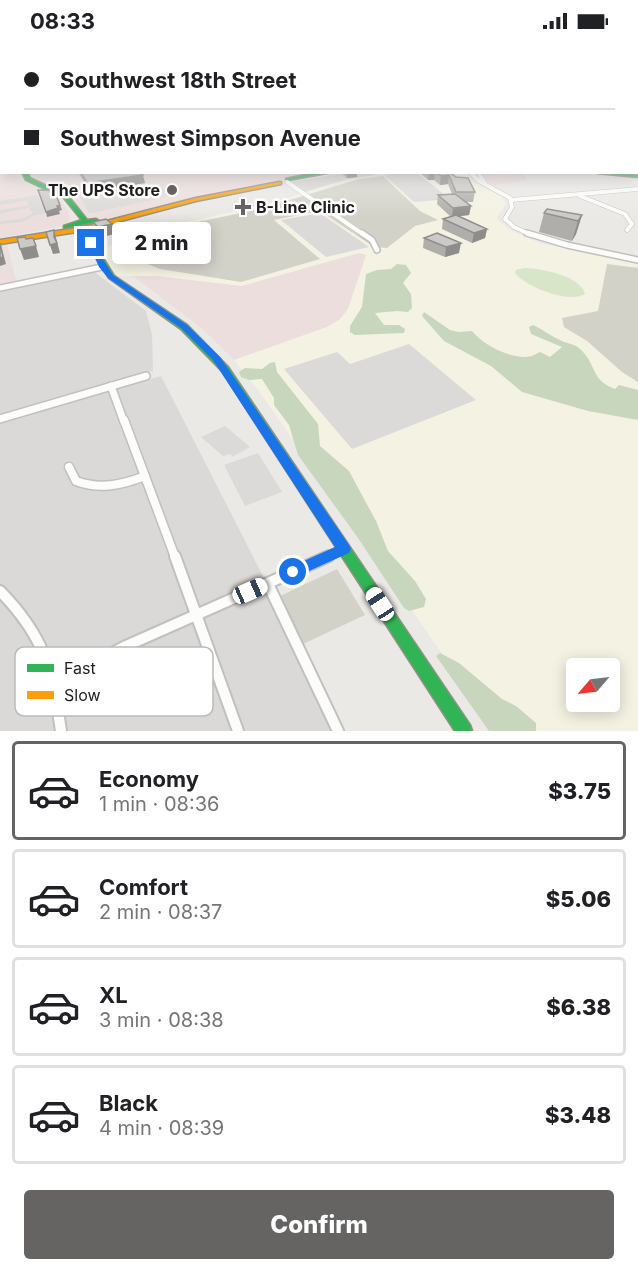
<!DOCTYPE html>
<html lang="en">
<head>
<meta charset="utf-8">
<style>
  body { margin:0; font-family:Inter,sans-serif; background:#f2f2f2; color:#202124; height:100vh; display:flex; flex-direction:column; font-size:22px; white-space:nowrap }
  * { box-sizing:border-box; margin:0 }
  p { font-size:20px; color:#757577 }
  .icon { flex:none; width:33px; height:33px; fill:none; stroke:currentColor; stroke-width:2; stroke-linecap:round; stroke-linejoin:round }
  .map { position:relative; height:689px; overflow:hidden }
  .side { display:flex; flex-direction:column; background:#fff; flex:1 }
  .side>* { flex:none }
  .guide { position:absolute; left:0px; top:0px; width:639px; height:132px; box-shadow:0 3px 15px #0003; display:grid; align-content:center; height:132px; padding:0 24px; background:#fff }
  .needle { width:39px; rotate:242deg }
  .controls { position:absolute; left:566px; top:616px; display:grid; gap:12px }
  .controls a { display:grid; place-items:center; width:54px; height:54px; border-radius:6px; background:#fff; box-shadow:0 3px 15px #0003; font-size:30px }
  .end { position:absolute; width:27px; height:27px; margin:-14px; border:8px solid #1a73e8; background:#fff; box-shadow:0 0 0 3px #fff }
  .from { border-radius:50% }
  .bubble { position:absolute; height:42px; border-radius:6px; background:#fff; box-shadow:0 3px 15px #0003; font-size:20px; font-weight:800; line-height:42px; text-align:center }
  .car { position:absolute; width:18px; height:36px; margin:-18px -9px; border-radius:8px; box-shadow:0 0 4px 2px #0007; background:linear-gradient(#fff 24%,#345 0 40%,#fff 0 76%,#345 0 86%,#fff 0) }
  .guide b { display:flex; align-items:center; gap:21px; height:57px; font-size:22px }
  .guide b+b { border-top:2px solid #e0e0e0 }
  .guide i { width:15px; height:15px; background:#202124 }
  ul { padding:10px 0 0; list-style:none }
  li { display:flex; align-items:center; gap:18px; height:99px; margin:0 12px 9px; padding:0 12px; border:3px solid #e0e0e0; border-radius:6px }
  li div { flex:1 }
  li b { display:block; font-size:22px }
  li em { font-style:normal; font-weight:800 }
  li.selected { border-color:#656463 }
  li>.icon { width:54px; height:54px; stroke-width:1.5 }
  .button { display:flex; gap:12px; margin-top:auto; padding:12px 24px }
  .button a { flex:1; height:69px; border-radius:6px; background:#656463; color:#fff; font-size:24px; font-weight:800; line-height:69px; text-align:center }
  .status { display:flex; justify-content:space-between; align-items:center; height:42px; padding:0 30px; background:#fff; direction:ltr }
  .status svg { height:16px; fill:currentColor }
  .map>svg:first-child { display:block }
</style>
</head>
<body>
<div class="status"><b>08:33</b><svg viewBox="0 0 49 12"><path d="M0 12V9h3v3zM5 12V6h3v6zM10 12V3h3v9zM15 12V0h3v12zM26 1h20v11H26zM47 4h2v5h-2z"/></svg></div>
<div class="map">
<svg width="638" height="689" viewBox="0 0 638 689">
  <rect width="100%" height="100%" fill="#ebe9e6"/>
  <g fill="#dad9d7">
    <path d="M348 131H373L376 133 345 138 304 150 289 140Z"/>
    <path d="M93 229 146 269 152 293 153 329 0 373V249Z"/>
    <path d="M161 334 342 689H0V382Z"/>
  </g>
  <g fill="#ecdedd">
    <path d="M0 124 2 130 16 131 17 137 60 156 68 169 70 179 59 185 0 196Z"/>
    <path d="M113 130 324 131 275 139 94 179 84 177 70 153 42 141Z"/>
    <path d="M482 131 483 130 526 131V138L495 143 487 139Z"/>
    <path d="M7 202 17 242 0 245V204Z"/>
    <path d="M359 211 367 213 348 267 342 276 327 285 234 318 204 288 133 234H156Z"/>
  </g>
  <path fill="#e8dfe4" d="M30 131V130L113 131 42 141Z"/>
  <path fill="#f4f2e2" fill-rule="evenodd" d="M465 130 474 140 502 155 506 162 497 175 499 179 512 189 540 201 638 222V689H496L259 349 234 318 327 285 339 278 348 267 366 213 359 211 242 244 156 234H118L108 222 101 206 158 186 261 164 345 138 375 133 373 131ZM576 627H609V660H576Z"/>
  <g fill="#d3d2c9">
    <path d="M383 134 420 169 438 178 415 184 387 206 374 205 320 169 274 178 320 217 241 240 160 227 145 221 131 199 174 185 260 167 359 137Z"/>
    <path d="M607 222 638 226V340L622 330 587 299 564 285 562 276 598 269Z"/>
    <path d="M337 527 365 573 303 602 278 555Z"/>
  </g>
  <path fill="#d8e5c8" d="M524 226C540 226 581 234 585 252 569 262 526 245 515 231L516 228Z"/>
  <g fill="#c8d6be">
    <path d="M397 222 406 223 411 231 403 241 411 252 412 266 408 270 397 269 375 271 384 283H399L405 287 404 291 355 293 350 290V284L362 265 366 232 377 228 391 227Z"/>
    <path d="M424 270 450 288 458 290 472 289C483 303 513 319 532 314 535 313 537 311 540 310L550 315 562 305 531 292 529 285 533 283C544 288 552 295 562 299 568 302 575 302 580 307 597 322 590 338 615 347L619 343 638 348V378L588 369 522 350 491 324 444 299 422 274Z"/>
    <path d="M275 320 277 330 318 382 320 404 349 429 376 479 388 509 415 539 426 557 424 565 409 569 404 566 358 496 298 413 289 383 274 363V356L262 337 249 338 241 335 239 330 245 326 262 327 270 321Z"/>
    <path d="M440 611 459 621 502 657 516 664 536 681V689H489L436 614Z"/>
  </g>
  <g fill="#dbdad9">
    <path d="M397 131H417L450 157 414 160 384 133Z"/>
    <path d="M160 144 169 152 165 153 167 155 91 171H89L79 154 138 145Z"/>
    <path d="M38 153 41 161 37 163 42 162 45 171 35 173 22 180 0 182 1 179 23 177 33 171 29 167 32 165 0 172V168L32 163H28L27 159 29 158 0 163V159Z"/>
    <path d="M320 171 369 205 326 215 281 178Z"/>
    <path d="M409 302 476 358 352 407 284 327 337 310 350 322Z"/>
    <path d="M225 384 250 405 232 415 231 412 223 414 201 395Z"/>
    <path d="M258 411 282 450 245 464 224 423Z"/>
  </g>
  <g fill="none" stroke-linecap="round" stroke-linejoin="round">
    <g stroke="#c1c0be" stroke-width="5">
      <g id="street-far4">
        <path d="M470 130 479 139 510 156 512 165 505 177 514 185 531 193"/>
        <path d="M478 130 485 142"/>
        <path d="M287 140 364 193"/>
        <path d="M580 154 625 172 632 182 627 188"/>
        <path d="M511 158 638 147"/>
      </g>
    </g>
    <g stroke="#c1c0be" stroke-width="8">
      <g id="street-far3">
        <path d="M362 191 372 198 377 208"/>
        <path d="M527 191 567 203 638 218"/>
        <path d="M0 246 102 225"/>
      </g>
    </g>
    <g stroke="#c1c0be" stroke-width="10">
      <g id="street-far2">
        <path d="M111 344 124 380"/>
        <path d="M0 377 146 334"/>
      </g>
    </g>
    <g stroke="#c1c0be" stroke-width="11">
      <g id="street-far1">
        <path d="M124 378 175 515"/>
        <path d="M69 425 76 439C100 448 122 443 145 434"/>
        <path d="M325 515 344 507"/>
      </g>
    </g>
    <g stroke="#c1c0be" stroke-width="14">
      <g id="street">
        <path d="M175 514 238 689"/>
        <path d="M268 542 338 689"/>
        <path d="M0 549C45 595 52 627 61 689"/>
        <path d="M54 641 126 604 329 514"/>
      </g>
    </g>
    <g stroke="#919280" stroke-width="3">
      <g id="fast">
        <path d="M22 130H27L30 136 68 154 87 178 96 177 99 179 64 186V184L82 178 64 156 26 138Z"/>
        <path d="M319 130H332L288 138 286 137Z"/>
        <path d="M595 130 638 133V135L597 131Z"/>
        <path d="M75 186H79L90 195 114 234 187 283 228 325 470 683 472 689H455L222 329 181 287 109 236 86 197 75 188Z"/>
      </g>
    </g>
    <g stroke="#919280" stroke-width="3">
      <path id="slow" d="M279 140H281V142L196 159 83 189 0 202V198L83 185 196 156Z"/>
    </g>
    <use href="#street-far4" stroke="#fcfcfb" stroke-width="4"/>
    <use href="#street-far3" stroke="#fcfcfb" stroke-width="5"/>
    <use href="#street-far2" stroke="#fcfcfb" stroke-width="7"/>
    <use href="#street-far1" stroke="#fcfcfb" stroke-width="8"/>
    <use href="#street" stroke="#fcfcfb" stroke-width="10"/>
    <use href="#fast" fill="#30b455" fill-rule="evenodd"/>
    <use href="#slow" fill="#ff9f0a" fill-rule="evenodd"/>
  </g>
  <g fill="#afaeab">
    <path d="M78 130H141L145 141 90 150Z"/>
    <path d="M340 130H357V135L347 136Z"/>
    <path d="M419 130H449L475 150 473 160H465L471 164 469 173 459 174 487 187 485 196 472 201 442 187 443 177 451 175 437 162 438 153 452 152 448 142 440 143 434 138H428Z"/>
    <path d="M544 171 582 173 576 192 572 199 539 190Z"/>
    <path d="M93 180 115 192 101 195 95 190Z"/>
    <path d="M424 196 459 211 445 215 423 206Z"/>
  </g>
  <g fill="#8f8d8b">
    <path d="M2 79V90L0 93V82Z"/>
    <path d="M347 130H357V135L347 136Z"/>
    <path d="M429 130H435L434 138H428Z"/>
    <path d="M143 133 145 141 90 150 87 141Z"/>
    <path d="M449 133 448 142 440 143 441 134Z"/>
    <path d="M60 163 62 168 59 169 60 172 47 175 46 170 57 164Z"/>
    <path d="M471 164 469 173 452 175 453 166Z"/>
    <path d="M582 173 576 192 572 199 578 179Z"/>
    <path d="M112 182 115 192 101 195 98 185Z"/>
    <path d="M487 187 485 196 472 201 474 191Z"/>
    <path d="M54 188 60 211 53 212 50 203 54 195Z"/>
    <path d="M0 200 6 222 0 224Z"/>
    <path d="M461 201 459 211 445 215 446 205Z"/>
    <path d="M36 204 39 215 24 218 20 207Z"/>
  </g>
  <g fill="#cccac7" stroke="#8f8d8b" stroke-width="1.5">
    <path d="M81 130H141L143 133 87 141Z"/>
    <path d="M437 130H449L456 135 468 136 475 150H456L449 133 441 134Z"/>
    <path d="M38 148H49L51 151H55L60 163 57 164 58 166 46 170Z"/>
    <path d="M455 152 471 164 453 166 438 153Z"/>
    <path d="M547 167 582 173 578 179 544 171Z"/>
    <path d="M456 173 487 187 474 191 443 177Z"/>
    <path d="M106 177 112 182 98 185 93 180Z"/>
    <path d="M54 188V195L57 201 50 203 46 190Z"/>
    <path d="M437 191 461 201 446 205 424 196Z"/>
    <path d="M25 195 26 197 33 196 36 204 20 207 17 196Z"/>
    <path d="M0 201 3 215 0 216Z"/>
  </g>
  <linearGradient id="sky" x2="0" y2="1"><stop stop-color="#97c1e2"/><stop offset="0.45" stop-color="#f6f5f4"/><stop offset="1" stop-color="#f6f5f4" stop-opacity="0"/></linearGradient>
  <rect width="638" height="176" fill="url(#sky)"/>
  <path fill="#1a73e8" d="M91 199 113 233 187 283 220 315 349 503 351 507 349 511 298 534H288L286 530 288 526 335 505 213 318 181 286 108 236 99 225 88 201Z"/>
  <g fill="#656463" stroke="#fff" stroke-width="2">
    <circle cx="172" cy="148" r="6"/>
    <path d="M240 156h6v6h6v6h-6v6h-6v-6h-6v-6h6z"/>
  </g>
  <g text-anchor="middle" dominant-baseline="central" stroke-width="5" stroke-linejoin="round" paint-order="stroke">
    <g font-size="16" font-weight="bold" fill="#1d1d1d" stroke="#fff" text-anchor="end">
      <text x="160" y="148">The UPS Store</text>
      <text x="256" y="165" text-anchor="start">B-Line Clinic</text>
    </g>
  </g>
  <rect x="15" y="605" width="198" height="69" rx="9" fill="#fff" stroke="#bbb" stroke-width="1.5"/>
  <rect x="27" y="622" width="27" height="8" fill="#30b455"/>
  <rect x="27" y="649" width="27" height="8" fill="#ff9f0a"/>
  <g font-size="16" fill="#1d1d1d">
    <text x="64" y="632">Fast</text>
    <text x="64" y="659">Slow</text>
  </g>
</svg>
<div class="controls">
<a><svg class="needle" viewBox="-14 -14 28 28"><path d="M0-13l5 13h-10z" fill="#e53935"/><path d="M0 13l5-13h-10z" fill="#757577"/></svg></a>
</div>
<i class="end from" style="left:293px;top:530px"></i>
<i class="end" style="left:91px;top:201px"></i>
<div class="bubble" style="left:112px;top:180px;width:99px">2 min</div>
<i class="car" style="left:250px;top:549px;rotate:66deg"></i>
<i class="car" style="left:380px;top:562px;rotate:327deg"></i>
<div class="guide">
<b><i class="from"></i>Southwest 18th Street</b>
<b><i></i>Southwest Simpson Avenue</b>
</div>
</div>
<section class="side">
<ul>
<li class="selected"><svg class="icon" aria-label="car" viewBox="0 0 24 24"><path d="M5 17H2v-5l4-1 3-4h7l3 4 3 1v5h-3M9 17h6M6 11h13"/><circle cx="7" cy="17" r="2"/><circle cx="17" cy="17" r="2"/></svg><div><b>Economy</b><p>1 min · 08:36</p></div><em>$3.75</em></li>
<li><svg class="icon" aria-label="car" viewBox="0 0 24 24"><path d="M5 17H2v-5l4-1 3-4h7l3 4 3 1v5h-3M9 17h6M6 11h13"/><circle cx="7" cy="17" r="2"/><circle cx="17" cy="17" r="2"/></svg><div><b>Comfort</b><p>2 min · 08:37</p></div><em>$5.06</em></li>
<li><svg class="icon" aria-label="car" viewBox="0 0 24 24"><path d="M5 17H2v-5l4-1 3-4h7l3 4 3 1v5h-3M9 17h6M6 11h13"/><circle cx="7" cy="17" r="2"/><circle cx="17" cy="17" r="2"/></svg><div><b>XL</b><p>3 min · 08:38</p></div><em>$6.38</em></li>
<li><svg class="icon" aria-label="car" viewBox="0 0 24 24"><path d="M5 17H2v-5l4-1 3-4h7l3 4 3 1v5h-3M9 17h6M6 11h13"/><circle cx="7" cy="17" r="2"/><circle cx="17" cy="17" r="2"/></svg><div><b>Black</b><p>4 min · 08:39</p></div><em>$3.48</em></li>
</ul>
<div class="button"><a>Confirm</a></div>
</section>
</body>
</html>
